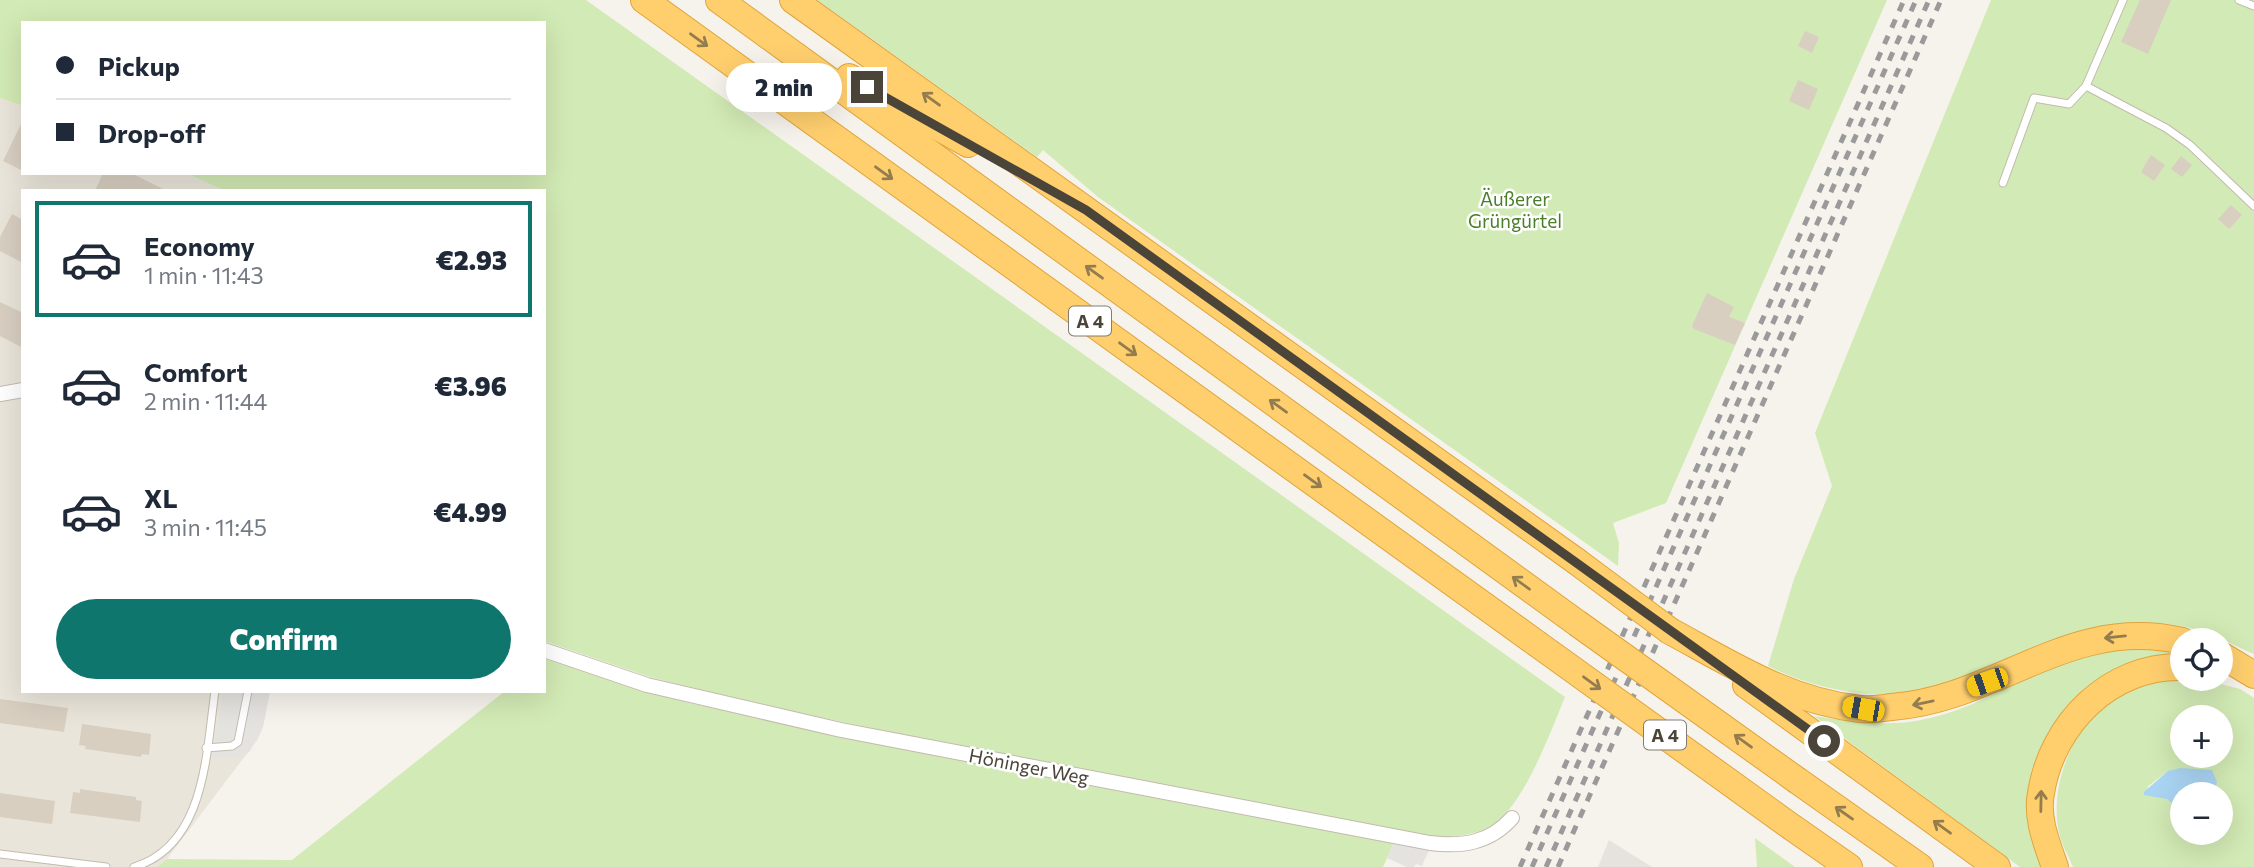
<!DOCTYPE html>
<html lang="en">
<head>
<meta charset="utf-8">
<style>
  body { margin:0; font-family:Commissioner,sans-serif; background:#f2f2f3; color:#1f2937; height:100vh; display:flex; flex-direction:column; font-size:26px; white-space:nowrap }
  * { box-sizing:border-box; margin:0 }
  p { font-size:23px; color:#747a83 }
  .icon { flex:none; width:38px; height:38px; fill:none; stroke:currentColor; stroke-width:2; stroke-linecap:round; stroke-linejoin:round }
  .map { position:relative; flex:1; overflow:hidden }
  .side { position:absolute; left:21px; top:189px; width:525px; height:504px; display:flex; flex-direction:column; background:#fff; border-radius:0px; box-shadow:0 7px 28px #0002 }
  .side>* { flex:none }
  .top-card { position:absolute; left:21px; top:21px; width:525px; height:154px; border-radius:0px; box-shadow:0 7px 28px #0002; display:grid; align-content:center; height:154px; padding:0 35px; background:#fff }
  .controls { position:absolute; left:2170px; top:628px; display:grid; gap:14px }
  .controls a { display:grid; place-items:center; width:63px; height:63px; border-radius:50%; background:#fff; box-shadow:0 7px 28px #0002; font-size:35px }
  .end { position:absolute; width:32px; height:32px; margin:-16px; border:9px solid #4b4439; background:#fff; box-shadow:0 0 0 4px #fff }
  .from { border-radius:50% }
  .bubble { position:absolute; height:49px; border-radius:24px; background:#fff; box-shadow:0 7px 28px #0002; font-size:23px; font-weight:800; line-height:49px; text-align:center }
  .car { position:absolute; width:21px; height:42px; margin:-21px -10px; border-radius:9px; box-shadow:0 0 5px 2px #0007; background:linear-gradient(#f5c518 24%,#345 0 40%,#f5c518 0 76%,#345 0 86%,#f5c518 0) }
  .top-card b { display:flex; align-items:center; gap:24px; height:66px; font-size:26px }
  .top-card b+b { border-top:2px solid #e0e1e3 }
  .top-card i { width:18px; height:18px; background:#1f2937 }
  ul { padding:12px 0 0; list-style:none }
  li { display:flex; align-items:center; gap:21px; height:116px; margin:0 14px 10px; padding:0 21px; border:4px solid transparent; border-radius:0px }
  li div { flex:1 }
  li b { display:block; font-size:26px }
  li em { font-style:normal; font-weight:800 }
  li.active { border-color:#0f766e }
  li>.icon { width:63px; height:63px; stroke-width:1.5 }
  .action { display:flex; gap:14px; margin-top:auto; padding:14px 35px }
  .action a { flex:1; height:80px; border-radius:42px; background:#0f766e; color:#fff; font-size:28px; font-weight:800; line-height:80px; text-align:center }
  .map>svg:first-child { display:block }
</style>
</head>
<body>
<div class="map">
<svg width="2254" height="867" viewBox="0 0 2254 867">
  <rect width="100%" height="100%" fill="#f6f3ec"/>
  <path fill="#eae5da" d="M0 98 23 106V173H186L225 191H23V691H270L263 727 258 739 167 859 157 867H0Z"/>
  <path fill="#e6e2dd" d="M1609 840 1652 867H1598Z"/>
  <g fill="#d2eab5" fill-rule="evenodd">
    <path d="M0 0H586L1565 697C1550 733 1527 797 1497 822 1480 835 1454 837 1433 838L961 747 754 703 650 677 544 641V191H225L186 173H544V23H23V106L0 98Z"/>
    <path d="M817 0H1887L1666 503 1613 523 1619 543 1618 566 1098 197 1043 150 1037 157Z"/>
    <path d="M1991 0H2254V654C2227 642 2199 627 2169 624 2081 614 2014 663 1934 686 1880 703 1817 691 1768 666L1794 579 1832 486 1815 433Z"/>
    <path d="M2142 647 2182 651V656L2054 727 2042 867H2020L1814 716C1853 722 1891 728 1930 718 1976 708 2015 681 2059 664 2085 654 2115 650 2142 647Z"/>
    <path d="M545 659 689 703 962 760 1395 840 1383 867H157L167 859 292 860 505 691H544Z"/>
    <path d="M2202 679 2240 689 2254 698V867H2073C2069 857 2063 847 2060 837 2046 783 2077 715 2127 690 2150 679 2177 679 2202 679ZM2182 718H2221V756H2182ZM2168 771 2216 788 2213 794H2221V833H2182V813L2167 799 2147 787Z"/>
    <path d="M1755 838 1795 867H1757Z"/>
  </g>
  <g fill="#e5e3e0">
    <path d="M223 691H270L263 727 250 751 242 758H212Z"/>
    <path d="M1395 840 1430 848 1422 866 1416 864 1414 867H1407L1387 858Z"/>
  </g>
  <path fill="#a9d4f2" d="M2180 768 2212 770 2217 782 2213 794H2182V813L2167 799 2144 795V792L2168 771Z"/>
  <g fill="#d8cfc1">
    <path d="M2140 0H2171L2148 54 2121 42Z"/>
    <path d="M1805 31 1819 37 1812 53 1798 46Z"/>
    <path d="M1798 80 1818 89 1809 110 1789 101Z"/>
    <path d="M23 120V171L3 161Z"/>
    <path d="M2151 155 2165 165 2154 181 2141 172Z"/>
    <path d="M2181 156 2192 165 2182 177 2171 169Z"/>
    <path d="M103 173H131L167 191H95Z"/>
    <path d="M2231 205 2242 215 2229 229 2218 219Z"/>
    <path d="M12 214 23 220V263L0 251V237Z"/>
    <path d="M1707 293 1734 307 1729 317 1745 323 1735 345 1694 329 1692 326Z"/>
    <path d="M0 302 23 313V348L0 336Z"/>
    <path d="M0 699 68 708 64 732 0 723Z"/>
    <path d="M82 724 151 734 149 755 142 754 141 757 85 749 86 746 79 745Z"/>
    <path d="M80 789 136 797V800L142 801 140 822 70 813 73 792 80 793Z"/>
    <path d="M0 793 55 801 52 824 0 817Z"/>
  </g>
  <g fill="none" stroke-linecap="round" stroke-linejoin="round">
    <g stroke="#c2bbae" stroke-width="9">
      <g id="lane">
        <path d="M2123 0 2086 86 2166 128 2190 145 2254 206"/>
        <path d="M2239 0 2254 6"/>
        <path d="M2003 183 2034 98 2069 104 2086 86"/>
        <path d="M206 748 232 746 238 742 248 691"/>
        <path d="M0 854 106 867"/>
        <path d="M134 867C206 845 206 753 215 691"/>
      </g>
    </g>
    <g stroke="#c2bbae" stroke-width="16">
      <g id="street">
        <path d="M0 394 23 390"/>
        <path d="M544 650 647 685 841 730 1430 843C1462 847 1490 843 1512 818"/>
      </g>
    </g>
    <g stroke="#e0a43c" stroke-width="28">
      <g id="highway">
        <path d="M644 0 1536 643"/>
        <path d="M719 0 1577 623"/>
        <path d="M793 0 1576 561"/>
        <path d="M849 77 968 144"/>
        <path d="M1670 631C1733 665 1788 701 1860 709 1871 710 1882 708 1892 707 1998 699 2070 615 2182 641"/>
        <path d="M2221 655 2254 675"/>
        <path d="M1746 685 1997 867"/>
        <path d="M1798 781 1920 867"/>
        <path d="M1793 828 1849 867"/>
        <path d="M2055 867C2047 844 2036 818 2041 793 2052 724 2110 665 2182 667"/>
      </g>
    </g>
    <use href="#lane" stroke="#fff" stroke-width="7"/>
    <use href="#street" stroke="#fff" stroke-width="14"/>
    <use href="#highway" stroke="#ffcf6e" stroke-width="26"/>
    <g stroke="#9a9a9a" stroke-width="5" stroke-dasharray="9 9" stroke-linecap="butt">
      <path d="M1520 867 1904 0"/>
      <path d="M1532 867 1916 0"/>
      <path d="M1546 867 1929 0"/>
      <path d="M1558 867 1941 0"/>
    </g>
    <g stroke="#e0a43c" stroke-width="28" stroke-linecap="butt">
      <g id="highway-bridge">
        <path d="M1576 561 1670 631"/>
        <path d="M1577 623 1798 781"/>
        <path d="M1536 643 1793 828"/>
      </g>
    </g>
    <use href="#highway-bridge" stroke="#ffcf6e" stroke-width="26"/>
  </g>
  <defs><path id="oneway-shaft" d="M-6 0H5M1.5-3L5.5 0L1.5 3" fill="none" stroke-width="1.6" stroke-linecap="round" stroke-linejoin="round" transform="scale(1.75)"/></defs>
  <g stroke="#937c4e">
    <use href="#oneway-shaft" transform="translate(699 40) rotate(36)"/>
    <use href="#oneway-shaft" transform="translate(931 99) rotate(-144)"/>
    <use href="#oneway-shaft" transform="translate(884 173) rotate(36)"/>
    <use href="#oneway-shaft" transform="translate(1094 272) rotate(-144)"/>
    <use href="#oneway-shaft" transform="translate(1128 349) rotate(36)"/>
    <use href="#oneway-shaft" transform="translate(1278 406) rotate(-144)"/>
    <use href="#oneway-shaft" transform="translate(1313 481) rotate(36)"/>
    <use href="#oneway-shaft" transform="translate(1521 583) rotate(-144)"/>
    <use href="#oneway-shaft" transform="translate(2115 637) rotate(174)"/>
    <use href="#oneway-shaft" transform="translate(1592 683) rotate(36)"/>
    <use href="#oneway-shaft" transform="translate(1923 703) rotate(168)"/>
    <use href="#oneway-shaft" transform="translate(1743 741) rotate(-144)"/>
    <use href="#oneway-shaft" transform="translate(2041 801) rotate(-89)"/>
    <use href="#oneway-shaft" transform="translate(1844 813) rotate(-145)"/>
    <use href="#oneway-shaft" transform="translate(1942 827) rotate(-144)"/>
  </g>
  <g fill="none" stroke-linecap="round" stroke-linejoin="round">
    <path stroke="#4b4439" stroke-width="9" d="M867 87 1086 210 1824 741"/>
  </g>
  <g text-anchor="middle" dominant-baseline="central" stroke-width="5" stroke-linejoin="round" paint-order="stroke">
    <g fill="#fff" stroke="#817c74" stroke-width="2">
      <rect x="1069" y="306.5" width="42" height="29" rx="5"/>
      <rect x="1644" y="720.5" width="42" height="29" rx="5"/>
    </g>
    <g font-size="18" font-weight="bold" fill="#4b4439">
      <text x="1090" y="321">A 4</text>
      <text x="1665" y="735">A 4</text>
    </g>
    <g font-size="19" fill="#4a7f2a" stroke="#fff">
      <text x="1515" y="198">Äußerer<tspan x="1515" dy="22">Grüngürtel</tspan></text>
    </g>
    <g font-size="19" fill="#4b4439" stroke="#fff">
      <text transform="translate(1029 766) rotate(11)">Höninger Weg</text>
    </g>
  </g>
</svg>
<div class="controls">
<a><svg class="icon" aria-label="locate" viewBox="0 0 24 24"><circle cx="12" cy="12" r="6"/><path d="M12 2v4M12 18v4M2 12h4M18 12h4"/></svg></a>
<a>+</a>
<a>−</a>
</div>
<i class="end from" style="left:1824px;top:741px"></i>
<i class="end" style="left:867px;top:87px"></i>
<div class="bubble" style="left:726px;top:63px;width:116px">2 min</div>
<i class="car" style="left:1987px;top:682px;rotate:251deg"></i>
<i class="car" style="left:1863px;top:709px;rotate:280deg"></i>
<div class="top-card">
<b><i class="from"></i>Pickup</b>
<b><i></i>Drop-off</b>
</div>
<section class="side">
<ul>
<li class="active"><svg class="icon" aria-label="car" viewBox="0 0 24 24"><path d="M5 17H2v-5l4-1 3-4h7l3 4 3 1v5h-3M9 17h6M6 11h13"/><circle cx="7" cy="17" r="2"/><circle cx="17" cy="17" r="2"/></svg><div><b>Economy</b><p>1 min · 11:43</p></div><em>€2.93</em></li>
<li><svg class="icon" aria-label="car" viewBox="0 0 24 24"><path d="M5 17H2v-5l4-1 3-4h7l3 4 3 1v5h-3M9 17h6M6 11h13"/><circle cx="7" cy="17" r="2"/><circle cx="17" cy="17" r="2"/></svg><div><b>Comfort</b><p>2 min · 11:44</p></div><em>€3.96</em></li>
<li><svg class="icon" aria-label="car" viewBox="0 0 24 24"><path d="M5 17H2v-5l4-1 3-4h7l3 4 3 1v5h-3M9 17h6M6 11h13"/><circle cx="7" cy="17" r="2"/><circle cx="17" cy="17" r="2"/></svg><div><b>XL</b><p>3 min · 11:45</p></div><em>€4.99</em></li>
</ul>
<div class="action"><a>Confirm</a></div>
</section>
</div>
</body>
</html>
